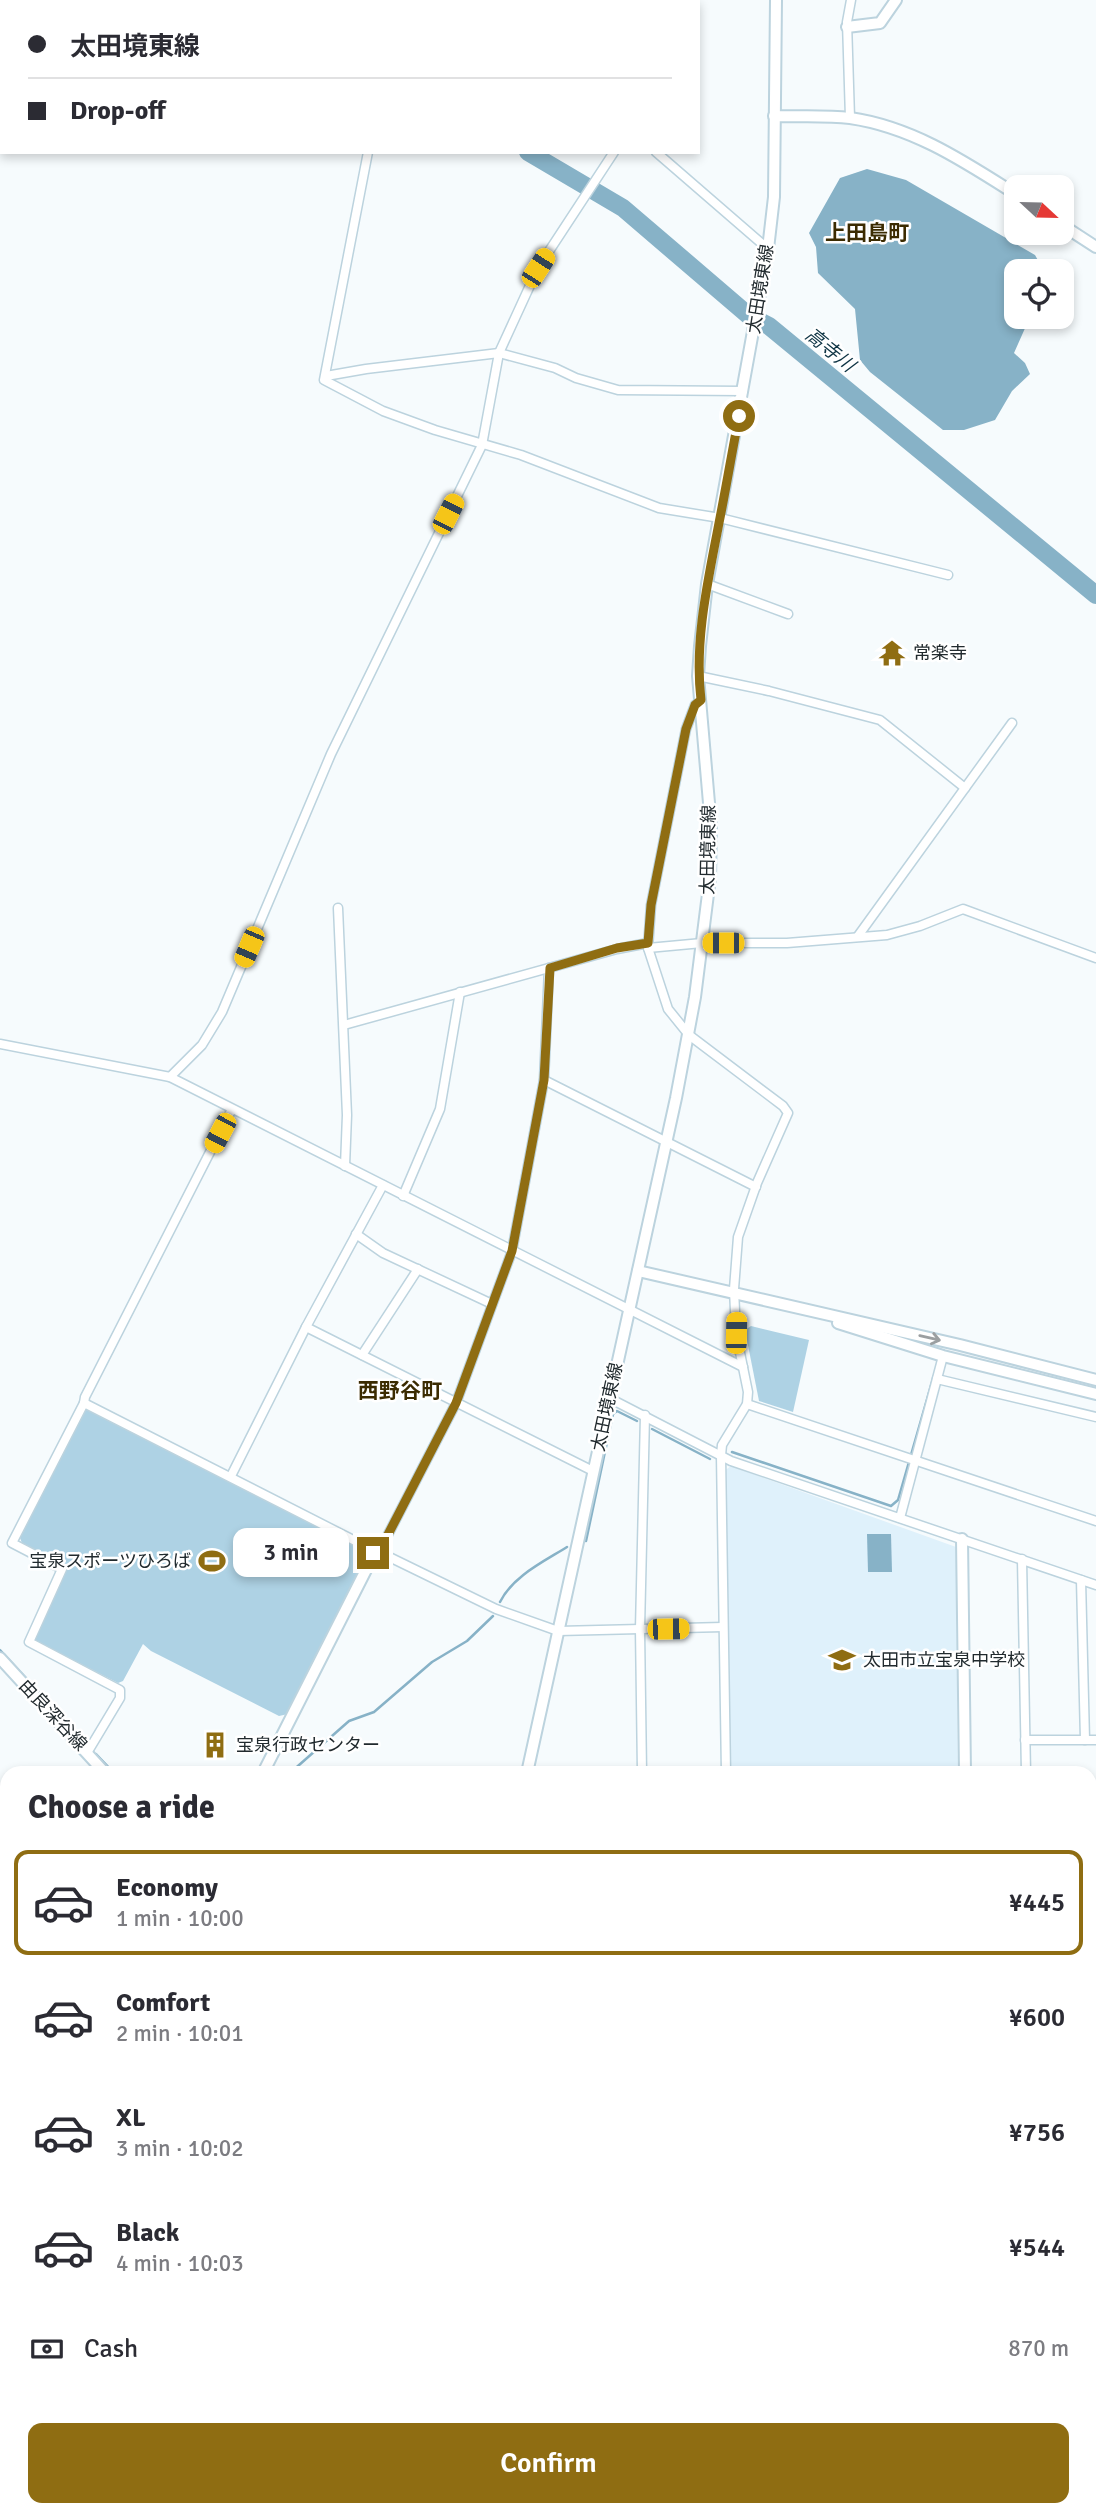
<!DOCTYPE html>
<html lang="en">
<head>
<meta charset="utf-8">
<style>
  body { margin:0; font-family:Signika,"Noto Sans JP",sans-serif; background:#f2f2f3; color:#2b2b33; height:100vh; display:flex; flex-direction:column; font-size:26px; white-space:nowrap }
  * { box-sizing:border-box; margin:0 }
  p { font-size:23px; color:#7c7c81 }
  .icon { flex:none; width:38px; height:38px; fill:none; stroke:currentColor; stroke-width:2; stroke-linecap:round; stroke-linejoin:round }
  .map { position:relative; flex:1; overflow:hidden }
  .side { position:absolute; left:0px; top:1766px; width:1097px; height:751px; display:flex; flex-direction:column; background:#fff; border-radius:21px 21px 0 0; box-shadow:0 4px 10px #0003 }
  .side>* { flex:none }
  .banner { position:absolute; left:0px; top:0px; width:700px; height:154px; box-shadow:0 4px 10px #0003; display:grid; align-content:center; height:154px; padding:0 28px; background:#fff }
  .needle { width:46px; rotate:112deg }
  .buttons { position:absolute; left:1004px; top:175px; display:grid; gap:14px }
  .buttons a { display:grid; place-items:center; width:70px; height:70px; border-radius:14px; background:#fff; box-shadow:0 4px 10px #0003; font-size:35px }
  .end { position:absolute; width:32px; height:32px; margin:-16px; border:9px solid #8f6d12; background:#fff; box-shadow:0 0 0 4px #fff }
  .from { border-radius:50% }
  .bubble { position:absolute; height:49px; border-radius:14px; background:#fff; box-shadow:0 4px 10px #0003; font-size:23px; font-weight:600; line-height:49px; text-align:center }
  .car { position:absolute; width:21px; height:42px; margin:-21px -10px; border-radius:9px; box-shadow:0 0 5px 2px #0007; background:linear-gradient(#f5c518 24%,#345 0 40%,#f5c518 0 76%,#345 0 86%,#f5c518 0) }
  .banner b { display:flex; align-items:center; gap:24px; height:66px; font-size:26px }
  .banner b+b { border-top:2px solid #e1e1e2 }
  .banner i { width:18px; height:18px; background:#2b2b33 }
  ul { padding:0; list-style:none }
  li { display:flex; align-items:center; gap:21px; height:105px; margin:0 14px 10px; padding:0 14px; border:4px solid transparent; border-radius:14px }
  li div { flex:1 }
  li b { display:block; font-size:26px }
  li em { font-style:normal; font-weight:600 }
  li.selected { border-color:#8f6d12 }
  li>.icon { width:63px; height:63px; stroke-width:1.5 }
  h2 { padding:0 28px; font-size:32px; line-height:84px }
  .pay { display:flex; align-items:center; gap:18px; height:77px; padding:0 28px; font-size:26px }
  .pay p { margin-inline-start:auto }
  .action { display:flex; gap:14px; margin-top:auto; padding:14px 28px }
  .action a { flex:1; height:80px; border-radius:14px; background:#8f6d12; color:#fff; font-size:28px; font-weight:600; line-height:80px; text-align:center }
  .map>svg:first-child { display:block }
</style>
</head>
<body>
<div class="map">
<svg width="1096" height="2516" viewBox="0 0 1096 2516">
  <rect width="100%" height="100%" fill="#f6fbfd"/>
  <g fill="#dff1fb">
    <path d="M731 1466 956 1547 958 1773H730L724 1471Z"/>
    <path d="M739 2510H1043L1057 2516H734Z"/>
  </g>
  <g fill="#aed2e4">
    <path d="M751 1326 809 1340 793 1412 759 1401 745 1330Z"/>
    <path d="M89 1409 366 1550 367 1556 288 1714 279 1716 151 1651 143 1644 123 1681 118 1683 34 1640 33 1636 68 1566 22 1543 20 1538 85 1410Z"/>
    <rect x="1090" y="2008" width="6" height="34"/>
  </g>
  <g fill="#87b2c7">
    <path d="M867 169 906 180 1035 255 1044 271H1017V317H1030L1014 353 1025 363 1030 374 1012 391 995 420 964 430H943L870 372 860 360 855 309 818 273 816 247 809 233 840 178Z"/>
    <path d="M867 1534H891L892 1572H868Z"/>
  </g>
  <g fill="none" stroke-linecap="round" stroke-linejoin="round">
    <g stroke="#87b2c7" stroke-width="2.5">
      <path d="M0 25H2"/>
      <path d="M652 1429 710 1459"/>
      <path d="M732 1452 891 1506 898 1500 932 1382"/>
      <path d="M586 1541 613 1414 617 1411 637 1421"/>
      <path d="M500 1602C513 1576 543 1562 567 1547"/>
      <path d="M0 1650 84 1741"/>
      <path d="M96 1754 114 1773"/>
      <path d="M290 1773 349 1721 374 1712 432 1662 467 1641 493 1616"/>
      <path d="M0 1940 7 1943"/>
      <path d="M1090 2040H1096"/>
      <path d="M0 2373 7 2377"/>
      <path d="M289 2510 291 2511"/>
    </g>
    <g stroke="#87b2c7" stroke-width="18">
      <path d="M0 97H2"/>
      <path d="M528 152 623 208 748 315 769 326 1096 595"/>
    </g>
    <g stroke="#bcd3de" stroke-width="11">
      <g id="street">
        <path d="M120 0 143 2"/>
        <path d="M534 2 540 0"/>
        <path d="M850 118 847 22 851 0"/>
        <path d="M368 152 324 380 383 411 435 430 521 455 659 508 720 518 948 575"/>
        <path d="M656 152 768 249"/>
        <path d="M326 376 366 369 499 353 555 368 576 378 618 390 743 391"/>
        <path d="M707 584 788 614"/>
        <path d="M698 676 769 691 880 720 965 788"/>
        <path d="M701 700 695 705 686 729 651 905 648 948 668 1009 689 1035 783 1106 788 1113 757 1183 738 1237 734 1289 736 1333 748 1392 747 1404 722 1445 721 1455 726 1773"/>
        <path d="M338 908 347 1115 345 1166"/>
        <path d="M858 936 1012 723"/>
        <path d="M648 948 702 943H787L887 935 920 926 963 909 1096 958"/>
        <path d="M344 1025 617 949 648 943"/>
        <path d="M0 1044 170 1077 743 1367"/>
        <path d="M170 1077 202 1045 222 1012 331 754 482 445 499 353 538 268 614 152"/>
        <path d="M544 1080 756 1187"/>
        <path d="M403 1196 440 1109 460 992"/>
        <path d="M356 1234 383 1253 492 1304"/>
        <path d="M306 1327 593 1471"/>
        <path d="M362 1355 418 1269"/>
        <path d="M937 1379 1096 1417"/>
        <path d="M609 1398 731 1461 1096 1585"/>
        <path d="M84 1403 85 1397 232 1109"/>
        <path d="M747 1404 1096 1521"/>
        <path d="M231 1476 306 1327 383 1185"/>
        <path d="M900 1518 943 1356"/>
        <path d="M379 1552 496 1609 558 1631 723 1627"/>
        <path d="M373 1553 379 1552 456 1403 512 1251 544 1080 549 968"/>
        <path d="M1022 1559 1026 1773"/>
        <path d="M1081 1580 1085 1740"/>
        <path d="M1025 1740H1096"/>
        <path d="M87 1753 120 1698V1690L29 1642 62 1569 12 1543 84 1403 369 1548 373 1553 370 1562"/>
        <path d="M642 1773 640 1629 645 1415"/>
        <path d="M1090 1864H1096"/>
        <path d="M1090 2002H1096"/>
        <path d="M1090 2049H1096"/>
        <path d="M1090 2158 1091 2186"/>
        <path d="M0 2227 7 2212"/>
        <path d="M1092 2311 1094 2483"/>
        <path d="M733 2510 751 2515"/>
        <path d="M296 2516 299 2510"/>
      </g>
    </g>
    <g stroke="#bcd3de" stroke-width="14">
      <g id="secondary">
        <path d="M847 27 880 23 896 0"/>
        <path d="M774 116C799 117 825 115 850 118 913 127 965 162 1017 195"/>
        <path d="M1062 225 1096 247"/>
        <path d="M638 1271 960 1345 1096 1380"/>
        <path d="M838 1323 943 1356 1096 1394"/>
        <path d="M962 1539 965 1773"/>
        <path d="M0 1658 105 1773"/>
        <path d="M263 1773 370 1562"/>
        <path d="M527 1773 676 1098 695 997 710 878 711 826 698 676 700 646 707 584 768 249 774 197 776 0"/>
        <path d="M1090 1803 1096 1802"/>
        <path d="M1090 2248H1096"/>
        <path d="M1090 2482 1096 2484"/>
        <path d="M670 2510 673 2516"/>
      </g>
    </g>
    <use href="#street" stroke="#fff" stroke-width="8"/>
    <use href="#secondary" stroke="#fff" stroke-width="10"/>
  </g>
  <defs><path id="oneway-shaft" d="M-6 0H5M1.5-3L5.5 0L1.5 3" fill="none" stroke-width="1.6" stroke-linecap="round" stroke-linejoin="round" transform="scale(1.75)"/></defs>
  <use stroke="#9b9fa1" href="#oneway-shaft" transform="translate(930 1338) rotate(13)"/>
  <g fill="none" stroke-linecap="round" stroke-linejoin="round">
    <path stroke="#8f6d12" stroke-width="9" d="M373 1553 379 1552 456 1403 512 1251 544 1080 550 968 617 948 648 943 651 905 686 729 695 705 701 700C694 641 708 581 719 523 726 488 732 452 739 416"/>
  </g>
  <defs>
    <g id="temple-bare" transform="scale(2.1)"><path d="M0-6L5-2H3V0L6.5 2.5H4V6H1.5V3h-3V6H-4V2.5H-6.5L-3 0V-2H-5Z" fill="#8f6d12" stroke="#fff" stroke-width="2.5" paint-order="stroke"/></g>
    <g id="stadium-bare" transform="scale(2.1)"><path d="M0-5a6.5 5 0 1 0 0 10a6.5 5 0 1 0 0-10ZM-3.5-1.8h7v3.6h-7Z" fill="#8f6d12" stroke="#fff" stroke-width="2.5" paint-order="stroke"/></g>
    <g id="school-bare" transform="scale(2.1)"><path d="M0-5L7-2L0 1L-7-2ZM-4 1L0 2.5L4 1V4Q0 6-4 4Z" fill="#8f6d12" stroke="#fff" stroke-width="2.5" paint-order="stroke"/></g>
    <g id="building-bare" transform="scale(2.1)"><path d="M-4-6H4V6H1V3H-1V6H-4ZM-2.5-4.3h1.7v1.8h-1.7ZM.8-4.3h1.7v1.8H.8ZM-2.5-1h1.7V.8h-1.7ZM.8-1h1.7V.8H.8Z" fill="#8f6d12" stroke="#fff" stroke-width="2.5" paint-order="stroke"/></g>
  </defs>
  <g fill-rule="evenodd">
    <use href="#temple-bare" x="892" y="653"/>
    <use href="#stadium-bare" x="212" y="1561"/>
    <use href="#school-bare" x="842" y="1660"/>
    <use href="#building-bare" x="215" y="1745"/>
  </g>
  <g text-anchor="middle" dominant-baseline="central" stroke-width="5" stroke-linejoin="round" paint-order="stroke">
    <g font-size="18" fill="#212a2e" stroke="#fff">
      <text transform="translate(760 289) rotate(-81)">太田境東線</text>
      <text transform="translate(708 850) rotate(-89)">太田境東線</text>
      <text transform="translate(607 1407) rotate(-78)">太田境東線</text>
      <text transform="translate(53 1715) rotate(47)">由良深谷線</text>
    </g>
    <g font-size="18" fill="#212a2e" stroke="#fff" text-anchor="start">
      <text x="913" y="653">常楽寺</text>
      <text x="191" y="1561" text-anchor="end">宝泉スポーツひろば</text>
      <text x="863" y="1660">太田市立宝泉中学校</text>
      <text x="236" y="1745">宝泉行政センター</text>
    </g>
    <g font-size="19" font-style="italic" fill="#0c3242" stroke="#fff">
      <text transform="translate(830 350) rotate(39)">高寺川</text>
    </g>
    <g font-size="21" font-weight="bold" fill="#3b2b01" stroke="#fff">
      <text x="867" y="233">上田島町</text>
      <text x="400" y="1391">西野谷町</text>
    </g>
  </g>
</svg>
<div class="buttons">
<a><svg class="needle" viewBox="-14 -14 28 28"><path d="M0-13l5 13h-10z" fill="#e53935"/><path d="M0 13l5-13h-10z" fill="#7c7c81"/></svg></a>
<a><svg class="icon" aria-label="locate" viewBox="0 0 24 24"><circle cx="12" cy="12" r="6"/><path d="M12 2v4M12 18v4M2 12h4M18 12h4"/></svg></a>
</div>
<i class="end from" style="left:739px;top:416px"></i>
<i class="end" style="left:373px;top:1553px"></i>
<div class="bubble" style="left:233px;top:1528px;width:116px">3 min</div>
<i class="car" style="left:538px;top:268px;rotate:33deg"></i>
<i class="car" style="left:448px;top:514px;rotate:27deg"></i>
<i class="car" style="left:723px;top:943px;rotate:270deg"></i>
<i class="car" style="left:249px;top:947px;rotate:203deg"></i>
<i class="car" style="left:220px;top:1133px;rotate:208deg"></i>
<i class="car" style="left:736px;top:1333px;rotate:1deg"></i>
<i class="car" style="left:668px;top:1629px;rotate:89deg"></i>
<div class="banner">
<b><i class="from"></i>太田境東線</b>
<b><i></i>Drop-off</b>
</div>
<section class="side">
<h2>Choose a ride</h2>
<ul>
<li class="selected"><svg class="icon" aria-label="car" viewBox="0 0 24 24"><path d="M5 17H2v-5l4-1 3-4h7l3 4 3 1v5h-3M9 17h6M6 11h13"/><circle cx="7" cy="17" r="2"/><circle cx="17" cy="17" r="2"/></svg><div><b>Economy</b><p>1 min · 10:00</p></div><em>¥445</em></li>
<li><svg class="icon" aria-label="car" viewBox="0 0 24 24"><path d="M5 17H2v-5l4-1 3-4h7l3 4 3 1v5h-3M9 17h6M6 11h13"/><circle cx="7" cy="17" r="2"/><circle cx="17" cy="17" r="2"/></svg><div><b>Comfort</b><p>2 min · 10:01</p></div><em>¥600</em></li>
<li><svg class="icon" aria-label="car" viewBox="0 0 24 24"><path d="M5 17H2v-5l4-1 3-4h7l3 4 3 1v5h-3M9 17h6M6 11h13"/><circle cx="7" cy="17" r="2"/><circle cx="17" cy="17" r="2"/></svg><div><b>XL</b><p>3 min · 10:02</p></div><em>¥756</em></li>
<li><svg class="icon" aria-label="car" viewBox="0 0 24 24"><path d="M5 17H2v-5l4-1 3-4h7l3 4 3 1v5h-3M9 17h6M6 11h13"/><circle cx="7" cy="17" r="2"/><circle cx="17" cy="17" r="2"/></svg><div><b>Black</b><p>4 min · 10:03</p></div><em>¥544</em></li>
</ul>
<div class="pay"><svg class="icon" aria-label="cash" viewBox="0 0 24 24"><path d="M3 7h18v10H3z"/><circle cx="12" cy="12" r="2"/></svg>Cash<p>870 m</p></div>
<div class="action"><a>Confirm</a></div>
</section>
</div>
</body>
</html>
